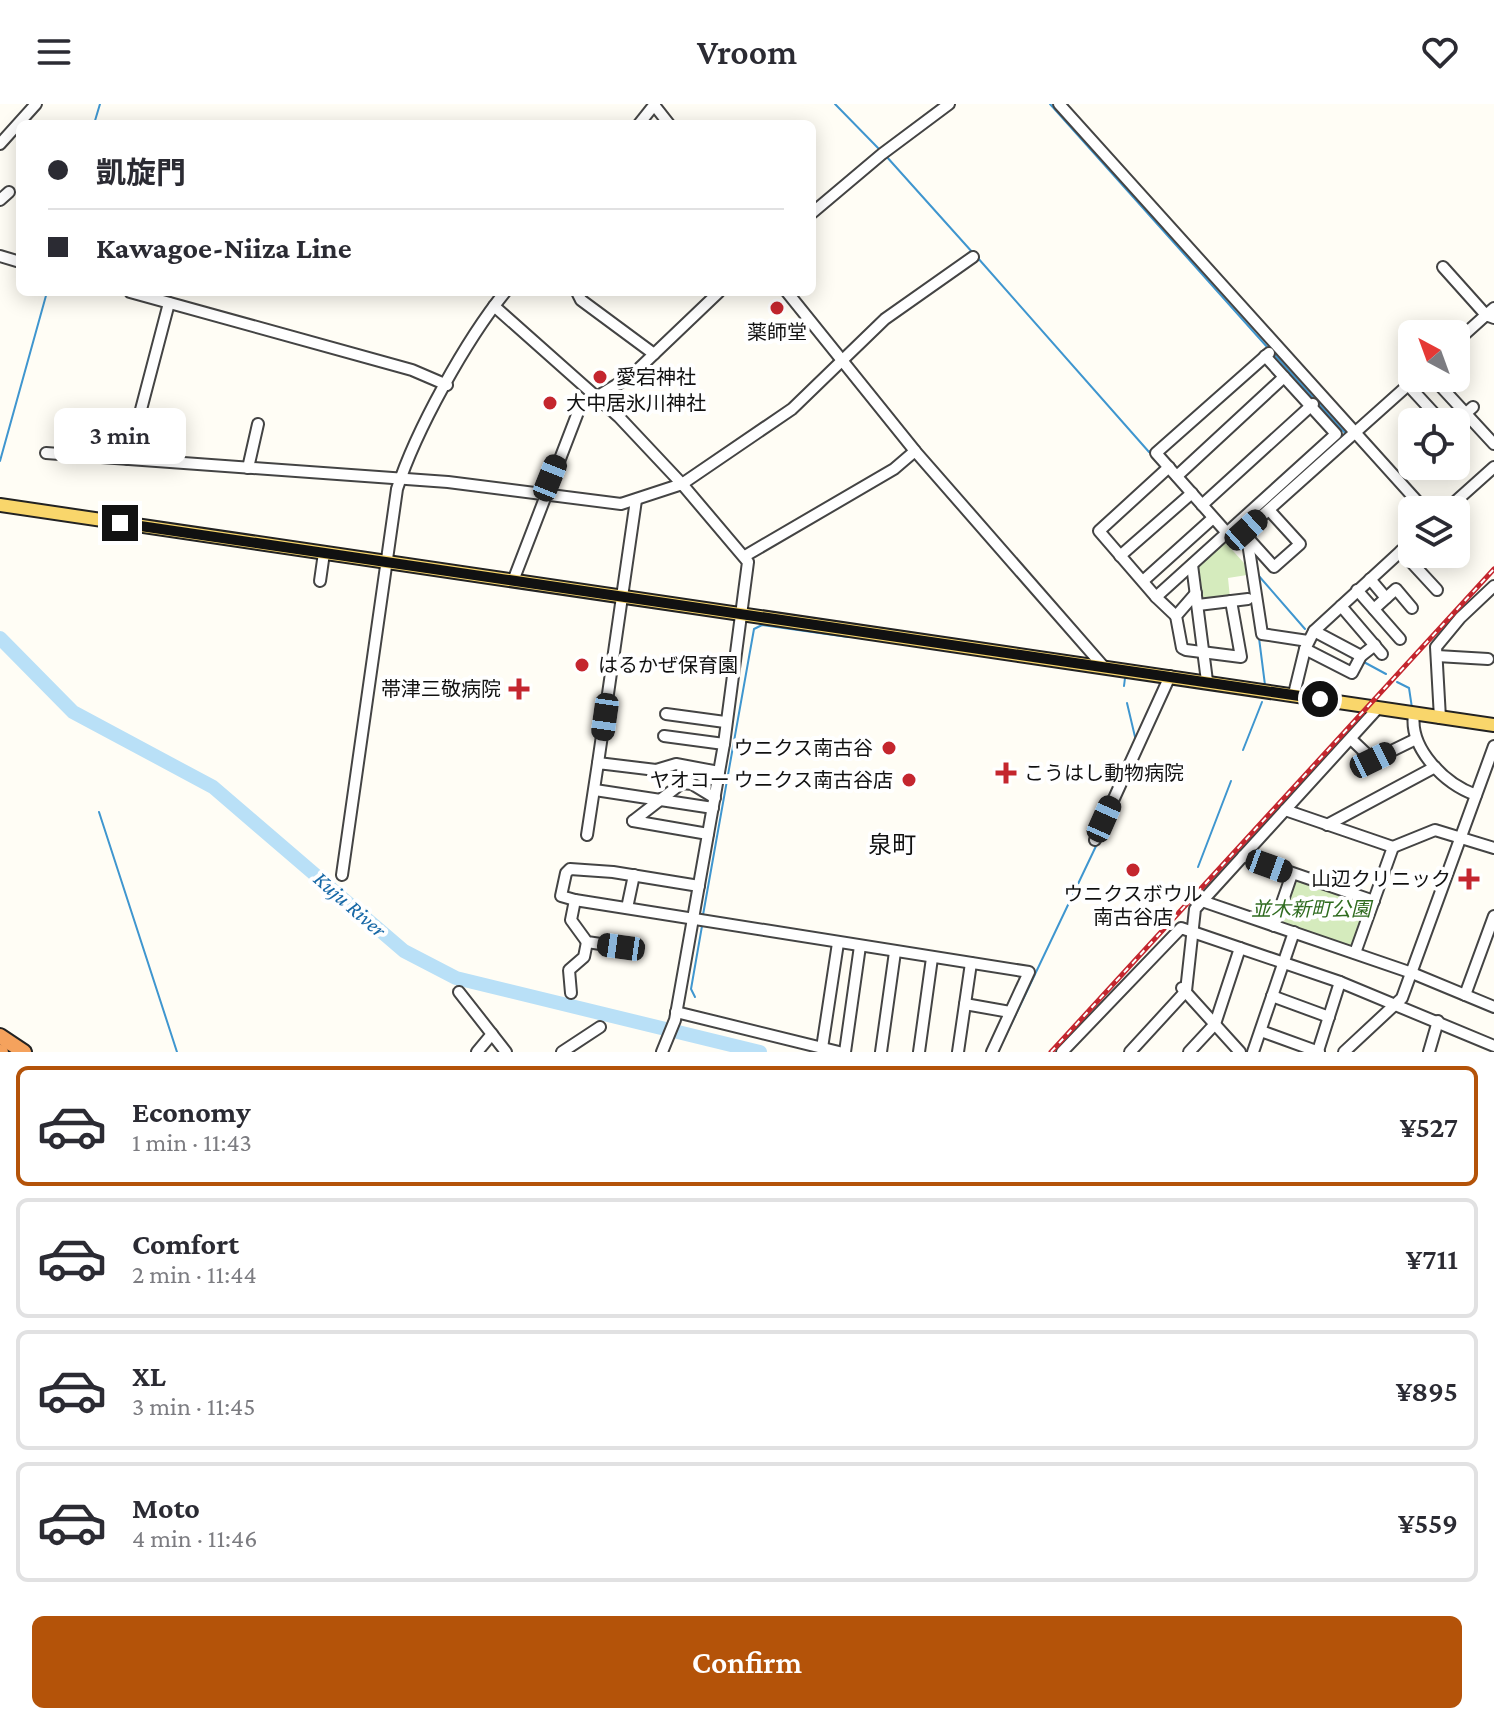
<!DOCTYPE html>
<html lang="en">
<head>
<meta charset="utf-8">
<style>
  body { margin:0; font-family:"Crimson Pro","Noto Sans JP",serif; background:#f2f2f3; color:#2b2b33; height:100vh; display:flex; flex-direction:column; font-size:30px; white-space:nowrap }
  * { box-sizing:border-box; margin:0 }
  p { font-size:26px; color:#7c7c81 }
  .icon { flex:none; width:44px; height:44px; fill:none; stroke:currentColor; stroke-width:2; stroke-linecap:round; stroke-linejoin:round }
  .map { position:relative; height:948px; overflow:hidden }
  .sheet { display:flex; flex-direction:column; background:#fff; flex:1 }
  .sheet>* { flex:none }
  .top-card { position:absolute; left:16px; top:16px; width:800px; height:176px; border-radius:12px; box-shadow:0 4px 20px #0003; display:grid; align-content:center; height:176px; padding:0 32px; background:#fff }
  .needle { width:52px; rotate:319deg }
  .controls { position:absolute; left:1398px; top:216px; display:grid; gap:16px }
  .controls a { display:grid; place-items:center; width:72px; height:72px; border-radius:12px; background:#fff; box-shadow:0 4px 20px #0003; font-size:40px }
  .end { position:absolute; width:36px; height:36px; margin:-18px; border:10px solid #111; background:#fff; box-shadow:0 0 0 4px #fff }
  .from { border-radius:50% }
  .bubble { position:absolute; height:56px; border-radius:12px; background:#fff; box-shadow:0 4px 20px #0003; font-size:26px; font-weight:600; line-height:56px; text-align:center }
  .car { position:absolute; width:24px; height:48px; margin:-24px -12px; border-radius:10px; box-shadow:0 0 6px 2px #0007; background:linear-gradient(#222 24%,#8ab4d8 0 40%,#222 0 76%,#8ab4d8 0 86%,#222 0) }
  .top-card b { display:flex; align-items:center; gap:28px; height:76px; font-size:30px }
  .top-card b+b { border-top:2px solid #e1e1e2 }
  .top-card i { width:20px; height:20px; background:#2b2b33 }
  ul { padding:14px 0 0; list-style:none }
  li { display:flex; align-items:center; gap:24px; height:120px; margin:0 16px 12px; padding:0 16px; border:4px solid #e1e1e2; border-radius:12px }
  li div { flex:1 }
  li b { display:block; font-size:30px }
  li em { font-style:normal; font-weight:600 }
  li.current { border-color:#b45309 }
  li>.icon { width:72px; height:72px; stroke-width:1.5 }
  .cta { display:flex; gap:16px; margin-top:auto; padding:16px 32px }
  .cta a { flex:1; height:92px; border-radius:12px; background:#b45309; color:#fff; font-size:32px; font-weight:600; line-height:92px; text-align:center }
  header { display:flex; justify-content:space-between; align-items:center; height:104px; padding:0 32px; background:#fff; font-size:36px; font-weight:600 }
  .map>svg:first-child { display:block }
</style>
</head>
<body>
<header><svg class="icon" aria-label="menu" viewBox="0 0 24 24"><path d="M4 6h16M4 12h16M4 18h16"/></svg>Vroom<svg class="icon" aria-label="heart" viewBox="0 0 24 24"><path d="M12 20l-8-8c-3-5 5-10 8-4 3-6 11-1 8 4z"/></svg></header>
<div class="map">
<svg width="1494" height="948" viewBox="0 0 1494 948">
  <rect width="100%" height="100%" fill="#fffdf5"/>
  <g fill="#d5ebbd">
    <path d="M1224 437 1244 459 1247 471 1228 474 1230 494 1201 496 1197 460Z"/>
    <path d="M1296 775 1367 799 1354 843 1281 820Z"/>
  </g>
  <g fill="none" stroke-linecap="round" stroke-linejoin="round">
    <g stroke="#3f96cf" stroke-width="2">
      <path d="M835 0 879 45"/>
      <path d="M1050 0 1268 244"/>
      <path d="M94 20 100 0"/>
      <path d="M886 52 973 149"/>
      <path d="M977 153 1149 348 1154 344"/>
      <path d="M1273 249 1346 330"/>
      <path d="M0 357 47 188"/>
      <path d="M1258 471 1305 525"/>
      <path d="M1259 534 1265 581"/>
      <path d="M1362 557 1386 570"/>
      <path d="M1397 578 1409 584 1412 604"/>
      <path d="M1124 582 1125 574"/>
      <path d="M1127 599 1136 637"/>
      <path d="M1243 646 1262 598"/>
      <path d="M99 708 177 948"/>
      <path d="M1198 763 1231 677"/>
      <path d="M703 811 754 525 762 521 848 533"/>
      <path d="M695 893 691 885 702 822"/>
      <path d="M998 948 1097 740"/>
    </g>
    <path stroke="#b9e0f7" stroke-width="14" d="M0 534 73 608 213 683 404 847 456 874 760 948"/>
    <g stroke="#444" stroke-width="14">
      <g id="minor">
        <path d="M1059 0 1425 406"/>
        <path d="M654 1 669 20"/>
        <path d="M639 20 655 0"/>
        <path d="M0 40 36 0"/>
        <path d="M0 96 9 88"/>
        <path d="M812 109 882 50 949 0"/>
        <path d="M0 152 20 158"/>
        <path d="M1443 163 1486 211 1494 204"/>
        <path d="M130 188 412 266 447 281"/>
        <path d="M577 188 581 196 654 250"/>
        <path d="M787 188 915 347"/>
        <path d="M494 202 619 313 682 380 792 305 885 215 973 153"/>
        <path d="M1456 238 1486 211 1494 214"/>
        <path d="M1433 274 1494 340"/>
        <path d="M1408 281 1442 318"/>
        <path d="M1456 318 1473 303"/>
        <path d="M46 349 448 378 621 400 682 380 748 458 724 640 675 916 662 948"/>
        <path d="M128 355 169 199"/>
        <path d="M1169 363 1099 427 1156 493 1336 330 1265 252"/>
        <path d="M248 364 258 320"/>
        <path d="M1177 372 1284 273"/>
        <path d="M1202 401 1313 300"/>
        <path d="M1446 406 1494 363"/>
        <path d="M1228 430 1156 349 1269 249"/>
        <path d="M1247 433 1274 463 1300 440 1269 406"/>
        <path d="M1401 447 1437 486"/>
        <path d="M745 452 894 365 915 347 1103 562"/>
        <path d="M1120 452 1192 389"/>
        <path d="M1192 461 1207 577"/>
        <path d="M1370 475 1386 494"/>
        <path d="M320 477 324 449"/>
        <path d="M513 477 580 303 631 272 719 188"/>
        <path d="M1143 477 1213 414"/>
        <path d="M1357 486 1400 535"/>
        <path d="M1196 489 1176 512 1182 544 1186 546 1241 553 1231 497"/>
        <path d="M1156 493 1176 512"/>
        <path d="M1198 501 1248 495"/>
        <path d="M1341 502 1382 550"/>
        <path d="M1374 505 1396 485 1412 504"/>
        <path d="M1314 527 1361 552"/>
        <path d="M1308 537 1262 530 1246 426 1416 274"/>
        <path d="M1305 545 1352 569 1361 552 1375 541"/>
        <path d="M1437 552 1488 555"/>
        <path d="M1294 590 1305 545 1314 527 1412 437"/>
        <path d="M666 610 725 618"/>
        <path d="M1414 610C1409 645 1445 680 1476 691"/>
        <path d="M1440 614 1436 543 1460 514 1494 482"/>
        <path d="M664 632 724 640"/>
        <path d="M1351 635 1373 656 1416 635"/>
        <path d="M598 659 636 396"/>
        <path d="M595 686 713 704"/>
        <path d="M1285 706 1393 743 1435 726 1494 744"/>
        <path d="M633 717 682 679 692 680 715 694"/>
        <path d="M633 717 708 730"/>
        <path d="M1327 721 1435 663"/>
        <path d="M587 731 598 659 656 666 676 660 719 668"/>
        <path d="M1095 736 1170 572"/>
        <path d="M1243 752 1374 797"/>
        <path d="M342 771 397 385C416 326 466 236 505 188"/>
        <path d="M575 796 561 792 566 769 570 765 613 768 699 782"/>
        <path d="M1202 797 1412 869 1494 903"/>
        <path d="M627 804 634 771"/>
        <path d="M1274 822 1292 770"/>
        <path d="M621 843 587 838 571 816 575 796 1029 868 992 948"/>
        <path d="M1355 849 1393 743"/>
        <path d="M1182 884 1240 948"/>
        <path d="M459 888 506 948"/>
        <path d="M571 889 569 866 584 853 587 838"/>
        <path d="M1465 891 1494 812"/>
        <path d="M1272 892 1329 913"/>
        <path d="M965 900 1010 908"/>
        <path d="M676 908 839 948"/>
        <path d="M1261 927 1319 948"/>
        <path d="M822 944 838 839"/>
        <path d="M1318 947 1340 878"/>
        <path d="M477 948 492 930"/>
        <path d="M562 948 600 923"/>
        <path d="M845 948 860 842"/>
        <path d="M881 948 895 848"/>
        <path d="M919 948 932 854"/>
        <path d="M958 948 971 859"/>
        <path d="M1062 948 1181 824 1340 878 1494 942"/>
        <path d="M1130 948 1186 887 1195 805 1378 604"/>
        <path d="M1189 948 1215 920 1240 844"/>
        <path d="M1253 948 1294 828"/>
        <path d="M1344 948 1402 894 1494 642"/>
        <path d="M1429 948 1438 917"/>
      </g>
    </g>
    <g stroke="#222" stroke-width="16">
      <path id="major" d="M0 401 1494 621"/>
    </g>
    <g stroke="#222" stroke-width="18">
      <g id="highway">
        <path d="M0 932 24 948"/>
        <path d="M0 948H1"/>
      </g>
    </g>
    <use href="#minor" stroke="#fff" stroke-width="10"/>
    <use href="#major" stroke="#f9d66b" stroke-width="12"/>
    <use href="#highway" stroke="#f5a25d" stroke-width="14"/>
    <g stroke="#c4262e" stroke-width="5">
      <path id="rail" d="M1051 948 1494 465"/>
    </g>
    <use href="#rail" stroke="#fff" stroke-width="2" stroke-dasharray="6" stroke-linecap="butt"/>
  </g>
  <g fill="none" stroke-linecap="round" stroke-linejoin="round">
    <path stroke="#111" stroke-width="10" d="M120 419 1320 595"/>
  </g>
  <g fill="#c4262e" stroke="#fff" stroke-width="3">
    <circle cx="777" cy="204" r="8"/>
    <circle cx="600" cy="273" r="8"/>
    <circle cx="550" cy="299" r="8"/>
    <circle cx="582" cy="561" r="8"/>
    <path d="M515 573h8v8h8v8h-8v8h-8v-8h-8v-8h8z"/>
    <circle cx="889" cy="644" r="8"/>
    <path d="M1002 657h8v8h8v8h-8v8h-8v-8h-8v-8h8z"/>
    <circle cx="909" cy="676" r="8"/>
    <circle cx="1133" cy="766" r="8"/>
    <path d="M1465 763h8v8h8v8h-8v8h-8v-8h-8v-8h8z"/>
  </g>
  <g text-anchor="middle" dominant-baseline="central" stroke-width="8" stroke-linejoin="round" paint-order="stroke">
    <g font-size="20" fill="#111" stroke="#fff" text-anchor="start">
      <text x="777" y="228" text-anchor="middle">薬師堂</text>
      <text x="616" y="273">愛宕神社</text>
      <text x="566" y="299">大中居氷川神社</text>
      <text x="598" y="561">はるかぜ保育園</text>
      <text x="501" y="585" text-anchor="end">帯津三敬病院</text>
      <text x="873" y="644" text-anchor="end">ウニクス南古谷</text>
      <text x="1024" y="669">こうはし動物病院</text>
      <text x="893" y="676" text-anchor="end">ヤオコー ウニクス南古谷店</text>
      <text x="1451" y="775" text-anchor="end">山辺クリニック</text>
      <text x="1133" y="790" text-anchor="middle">ウニクスボウル<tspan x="1133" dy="23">南古谷店</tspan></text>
    </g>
    <g font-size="20" font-style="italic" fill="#2f6b1f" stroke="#fff">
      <text x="1311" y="805">並木新町公園</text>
    </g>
    <g font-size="22" font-style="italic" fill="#1768a6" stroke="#fff">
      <text transform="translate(350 800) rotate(41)">Kuju River</text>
    </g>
    <g font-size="24" fill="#111" stroke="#fff">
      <text x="892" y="740">泉町</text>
    </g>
  </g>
</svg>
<div class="controls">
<a><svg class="needle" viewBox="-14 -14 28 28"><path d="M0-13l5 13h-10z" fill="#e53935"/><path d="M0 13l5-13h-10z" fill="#7c7c81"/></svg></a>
<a><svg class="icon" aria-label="locate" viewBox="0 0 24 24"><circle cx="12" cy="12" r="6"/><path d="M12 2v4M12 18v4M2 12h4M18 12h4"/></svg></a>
<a><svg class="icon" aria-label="layers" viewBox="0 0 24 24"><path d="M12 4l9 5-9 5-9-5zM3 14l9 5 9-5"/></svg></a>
</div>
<i class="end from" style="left:1320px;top:595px"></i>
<i class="end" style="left:120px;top:419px"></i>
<div class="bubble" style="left:54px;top:304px;width:132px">3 min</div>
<i class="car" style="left:550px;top:374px;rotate:22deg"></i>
<i class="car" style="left:1246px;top:426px;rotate:48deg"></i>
<i class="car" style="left:605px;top:613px;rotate:188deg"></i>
<i class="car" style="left:1373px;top:656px;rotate:64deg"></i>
<i class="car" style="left:1104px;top:715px;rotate:24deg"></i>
<i class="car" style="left:1269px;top:762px;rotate:110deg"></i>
<i class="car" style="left:621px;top:843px;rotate:278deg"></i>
<div class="top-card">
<b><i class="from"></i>凱旋門</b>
<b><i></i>Kawagoe-Niiza Line</b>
</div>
</div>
<section class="sheet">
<ul>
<li class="current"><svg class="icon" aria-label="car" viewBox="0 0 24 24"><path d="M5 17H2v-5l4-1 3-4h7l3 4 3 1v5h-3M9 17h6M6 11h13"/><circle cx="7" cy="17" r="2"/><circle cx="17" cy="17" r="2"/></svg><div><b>Economy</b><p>1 min · 11:43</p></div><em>¥527</em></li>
<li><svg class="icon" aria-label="car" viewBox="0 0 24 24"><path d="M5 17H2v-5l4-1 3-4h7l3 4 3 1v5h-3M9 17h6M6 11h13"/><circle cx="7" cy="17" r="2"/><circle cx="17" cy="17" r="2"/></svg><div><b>Comfort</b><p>2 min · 11:44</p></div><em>¥711</em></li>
<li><svg class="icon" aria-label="car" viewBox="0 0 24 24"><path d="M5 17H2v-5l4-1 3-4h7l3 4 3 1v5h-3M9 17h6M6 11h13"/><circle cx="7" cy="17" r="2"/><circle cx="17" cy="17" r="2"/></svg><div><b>XL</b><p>3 min · 11:45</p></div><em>¥895</em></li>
<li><svg class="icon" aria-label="car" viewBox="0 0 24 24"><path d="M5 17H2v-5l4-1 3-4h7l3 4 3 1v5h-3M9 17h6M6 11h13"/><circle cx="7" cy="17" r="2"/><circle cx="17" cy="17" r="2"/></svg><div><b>Moto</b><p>4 min · 11:46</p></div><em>¥559</em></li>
</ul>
<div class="cta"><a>Confirm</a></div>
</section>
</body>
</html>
